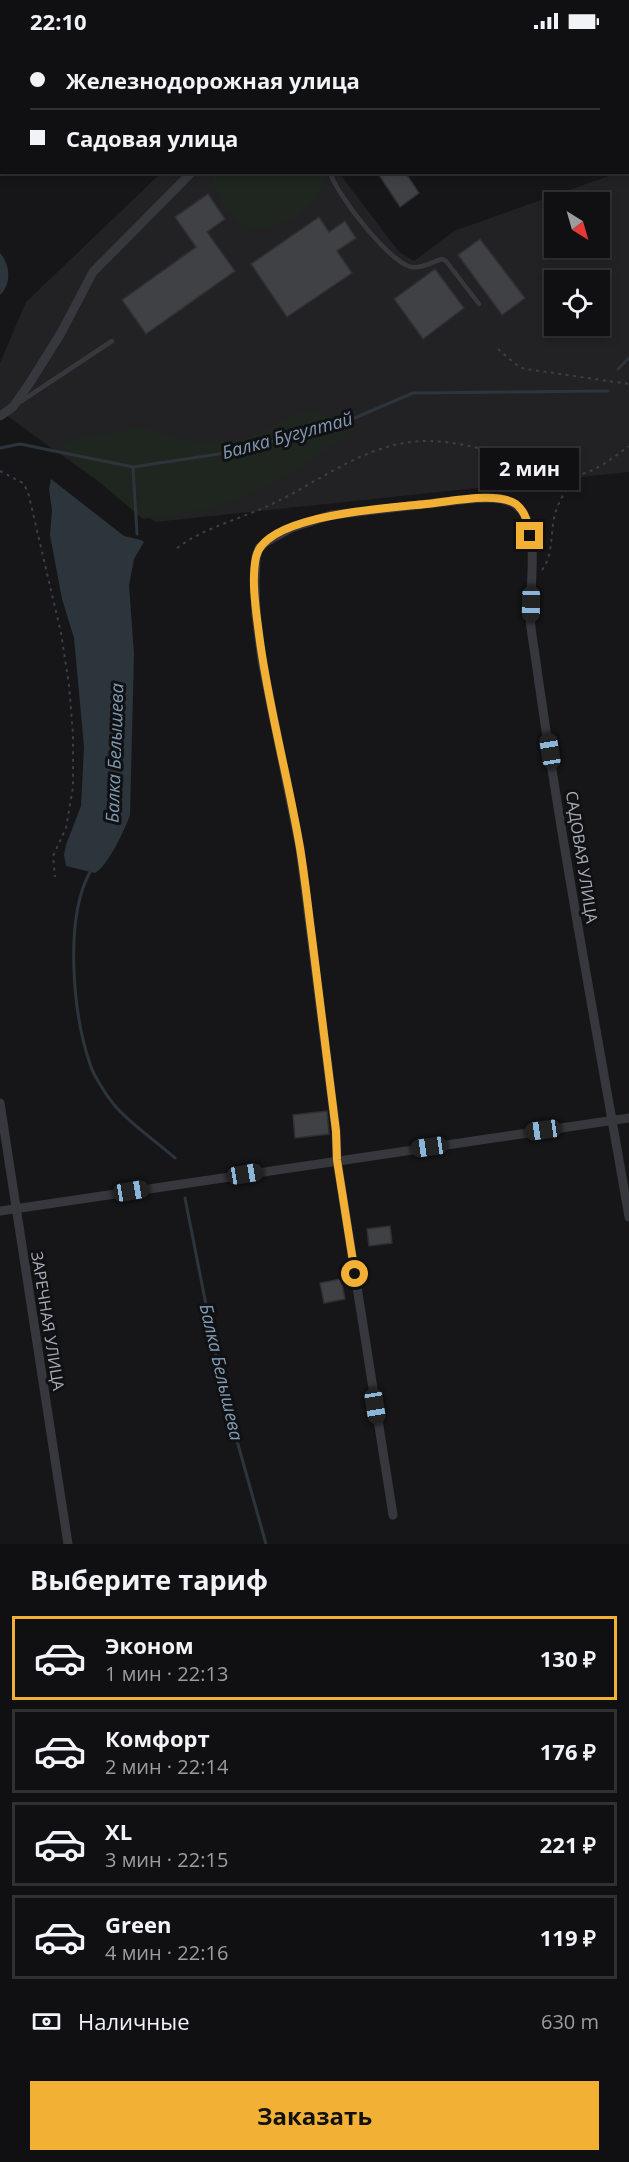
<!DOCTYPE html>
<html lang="ru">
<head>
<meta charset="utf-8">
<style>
  body { margin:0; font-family:"Open Sans",sans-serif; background:#1e1e20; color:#f1f3f6; height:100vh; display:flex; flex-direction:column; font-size:22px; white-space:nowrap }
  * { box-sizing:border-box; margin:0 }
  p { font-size:20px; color:#9c9d9f }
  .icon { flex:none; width:33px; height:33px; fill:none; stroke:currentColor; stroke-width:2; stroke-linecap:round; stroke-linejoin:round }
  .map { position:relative; height:1502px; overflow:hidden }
  .sheet { display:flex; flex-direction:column; background:#101012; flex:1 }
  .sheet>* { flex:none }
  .top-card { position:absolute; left:0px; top:0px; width:630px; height:132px; box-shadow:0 3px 9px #0003,0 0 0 2px #303032; display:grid; align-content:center; height:132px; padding:0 30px; background:#101012 }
  .needle { width:39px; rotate:143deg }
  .tools { position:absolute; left:544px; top:150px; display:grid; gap:12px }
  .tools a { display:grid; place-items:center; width:66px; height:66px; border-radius:0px; background:#101012; box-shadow:0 3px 9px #0003,0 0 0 2px #303032; font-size:30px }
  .end { position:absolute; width:27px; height:27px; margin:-14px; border:8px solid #f2b134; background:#111; box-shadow:0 0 0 3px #111 }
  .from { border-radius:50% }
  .bubble { position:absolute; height:42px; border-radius:0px; background:#101012; box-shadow:0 3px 9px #0003,0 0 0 2px #303032; font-size:20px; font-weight:700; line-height:42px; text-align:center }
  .car { position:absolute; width:18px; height:36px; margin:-18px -9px; border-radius:8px; box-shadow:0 0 4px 2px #0007; background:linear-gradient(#222 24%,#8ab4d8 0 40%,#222 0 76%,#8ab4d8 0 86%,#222 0) }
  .top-card b { display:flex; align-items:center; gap:21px; height:57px; font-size:22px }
  .top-card b+b { border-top:2px solid #303032 }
  .top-card i { width:15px; height:15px; background:#f1f3f6 }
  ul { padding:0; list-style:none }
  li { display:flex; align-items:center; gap:18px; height:84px; margin:0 12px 9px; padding:0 18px; border:3px solid #303032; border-radius:0px }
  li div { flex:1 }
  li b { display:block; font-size:22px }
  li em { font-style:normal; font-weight:700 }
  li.active { border-color:#f2b134 }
  li>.icon { width:54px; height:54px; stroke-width:1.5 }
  h2 { padding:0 30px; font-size:27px; line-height:72px }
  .pay { display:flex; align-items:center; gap:15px; height:66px; padding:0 30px; font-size:22px }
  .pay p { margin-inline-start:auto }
  .action { display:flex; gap:12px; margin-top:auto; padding:12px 30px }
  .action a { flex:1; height:69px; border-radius:0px; background:#f2b134; color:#111; font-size:24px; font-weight:700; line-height:69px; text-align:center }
  .status { display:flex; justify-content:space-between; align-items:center; height:42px; padding:0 30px; background:#101012; direction:ltr }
  .status svg { height:16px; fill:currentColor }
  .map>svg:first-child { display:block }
</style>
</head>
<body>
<div class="status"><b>22:10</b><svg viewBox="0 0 49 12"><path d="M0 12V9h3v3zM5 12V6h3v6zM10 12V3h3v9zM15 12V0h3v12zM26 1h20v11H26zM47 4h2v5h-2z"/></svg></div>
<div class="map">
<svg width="629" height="1502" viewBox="0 0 629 1502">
  <rect width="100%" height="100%" fill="#161618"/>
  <path fill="#222225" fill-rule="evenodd" d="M629 126V430L155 480 0 369V321L26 260 161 131H339L399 210 414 219 454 189 617 131 628 130ZM555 160H600V206H555ZM555 238H600V284H555Z"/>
  <g fill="#1e261f">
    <path d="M215 131H323C330 164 264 203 238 180 229 173 217 151 212 141Z"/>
    <path d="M308 370 328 374 341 375 346 376 351 381V388L346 394C302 425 257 456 203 468 183 472 163 473 143 477L59 406 66 399 140 385 186 398 200 400 240 397 265 389 289 373Z"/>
  </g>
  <g fill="#2c353c">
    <path d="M0 211C10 222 12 242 0 253Z"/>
    <path d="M51 437 124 494 141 498 144 500 134 517 129 543 134 612 130 773C125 787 108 824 95 831L66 824 64 813 66 803 81 764 84 705 74 596 62 557 50 493 52 468 49 447Z"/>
  </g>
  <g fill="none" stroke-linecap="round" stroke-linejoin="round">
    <g stroke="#2c353c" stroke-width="3">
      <path d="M618 327 629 316"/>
      <path d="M0 406 20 402 133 425 232 410 343 381 413 351 608 349"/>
      <path d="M133 425 137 492"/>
      <path d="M90 830C64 877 73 972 90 1022 93 1033 108 1056 116 1065 133 1084 156 1099 175 1116"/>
      <path d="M185 1156 223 1349 266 1502"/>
    </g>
  </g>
  <g fill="#404145" stroke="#303034" stroke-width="1.5">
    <path d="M377 130H405L419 151 400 165Z"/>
    <path d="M208 152 225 177 207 190 235 229 146 292 122 258 196 205 175 175Z"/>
    <path d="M319 175 329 190 345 179 356 196 337 209 352 231 287 275 251 222Z"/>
    <path d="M480 197 525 256 502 273 458 213Z"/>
    <path d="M435 227 464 266 423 297 394 257Z"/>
    <path d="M327 1069 329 1092 295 1096 293 1073Z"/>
    <path d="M390 1184 392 1201 369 1204 367 1187Z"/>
    <path d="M341 1237 345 1257 324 1261 320 1241Z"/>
  </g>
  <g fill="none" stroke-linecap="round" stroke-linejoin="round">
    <g stroke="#3d3f44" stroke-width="2" stroke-dasharray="3 4.5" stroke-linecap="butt">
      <path d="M498 307 519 325 526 327 629 342"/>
      <path d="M0 429 23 441 28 450 61 591 69 643 73 692V745L66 786 53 814 55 835"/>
      <path d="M177 506C205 485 241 477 272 462 323 438 368 399 427 399 456 399 489 408 516 417 536 423 556 437 577 433 596 430 614 415 629 404"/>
      <path d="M542 528C554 512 550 490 555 472 559 458 567 446 576 434"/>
    </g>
    <g stroke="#37383d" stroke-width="4.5">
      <path d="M577 0 578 2"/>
      <path d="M330 130C336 152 389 220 411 225 421 227 432 220 442 217L446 219 479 262"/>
      <path d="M20 360 112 299"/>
    </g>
    <g stroke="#37383d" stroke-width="9">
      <path d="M376 2 378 0"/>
      <path d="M0 374 13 365 31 339 61 291 93 230 192 130"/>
      <path d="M0 1061 68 1502"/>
      <path d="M0 1169 629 1076"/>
      <path d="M393 1473 337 1118 336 1089 300 806 262 619 256 573 255 540 256 516 259 506 266 500 291 486 331 473 470 457C489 456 513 453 524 472 538 497 530 547 530 575 531 590 534 605 536 620 562 806 597 990 629 1175"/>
    </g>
  </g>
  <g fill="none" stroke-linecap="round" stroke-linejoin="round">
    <path stroke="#f2b134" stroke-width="8" d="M355 1232 337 1118 336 1089C328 1025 320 960 312 896 308 866 305 836 300 806 288 734 268 664 259 592 256 568 251 539 256 515 265 472 391 466 426 462 449 460 497 449 516 462 526 470 528 482 530 494"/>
  </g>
  <g text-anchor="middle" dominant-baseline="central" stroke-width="6" stroke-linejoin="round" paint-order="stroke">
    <g font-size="16" fill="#a8adb8" stroke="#111113">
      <text transform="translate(582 815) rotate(81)">САДОВАЯ УЛИЦА</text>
      <text transform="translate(48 1279) rotate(81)">ЗАРЕЧНАЯ УЛИЦА</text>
    </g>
    <g font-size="18" font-style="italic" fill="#7f9bb3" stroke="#111113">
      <text transform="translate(287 393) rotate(-15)">Балка Бугултай</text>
      <text transform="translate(114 711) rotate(-88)">Балка Белышева</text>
      <text transform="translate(222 1330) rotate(77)">Балка Белышева</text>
    </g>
  </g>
</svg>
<div class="tools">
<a><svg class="needle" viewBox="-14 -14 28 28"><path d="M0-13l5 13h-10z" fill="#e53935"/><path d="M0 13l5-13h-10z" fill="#9c9d9f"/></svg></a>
<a><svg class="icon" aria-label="locate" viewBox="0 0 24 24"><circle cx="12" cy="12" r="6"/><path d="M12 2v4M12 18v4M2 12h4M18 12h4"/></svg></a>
</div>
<i class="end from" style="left:355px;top:1232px"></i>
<i class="end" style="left:530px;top:494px"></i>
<div class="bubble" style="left:480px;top:406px;width:99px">2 мин</div>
<i class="car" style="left:531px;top:562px;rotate:181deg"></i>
<i class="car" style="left:550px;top:709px;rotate:351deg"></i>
<i class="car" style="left:543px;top:1088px;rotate:262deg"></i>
<i class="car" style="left:429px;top:1105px;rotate:262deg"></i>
<i class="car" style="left:245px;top:1132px;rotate:81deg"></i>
<i class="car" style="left:131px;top:1149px;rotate:81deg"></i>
<i class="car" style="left:375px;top:1364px;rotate:171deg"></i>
<div class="top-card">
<b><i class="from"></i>Железнодорожная улица</b>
<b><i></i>Садовая улица</b>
</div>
</div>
<section class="sheet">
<h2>Выберите тариф</h2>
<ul>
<li class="active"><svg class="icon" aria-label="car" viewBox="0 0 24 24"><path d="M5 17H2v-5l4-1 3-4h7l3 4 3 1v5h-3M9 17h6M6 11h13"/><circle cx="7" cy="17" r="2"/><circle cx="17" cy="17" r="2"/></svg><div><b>Эконом</b><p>1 мин · 22:13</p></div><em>130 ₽</em></li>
<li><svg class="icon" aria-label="car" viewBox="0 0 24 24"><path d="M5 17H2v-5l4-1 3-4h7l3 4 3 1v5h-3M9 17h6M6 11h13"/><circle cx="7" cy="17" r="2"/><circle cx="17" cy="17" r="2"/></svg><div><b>Комфорт</b><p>2 мин · 22:14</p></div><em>176 ₽</em></li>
<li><svg class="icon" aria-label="car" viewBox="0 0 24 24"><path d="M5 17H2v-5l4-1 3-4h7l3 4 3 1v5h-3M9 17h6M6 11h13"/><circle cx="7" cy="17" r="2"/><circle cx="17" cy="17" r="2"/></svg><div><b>XL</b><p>3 мин · 22:15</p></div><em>221 ₽</em></li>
<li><svg class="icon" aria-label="car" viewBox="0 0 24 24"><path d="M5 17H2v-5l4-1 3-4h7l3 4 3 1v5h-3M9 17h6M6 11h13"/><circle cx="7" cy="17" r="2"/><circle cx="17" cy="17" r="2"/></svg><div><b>Green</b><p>4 мин · 22:16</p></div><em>119 ₽</em></li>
</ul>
<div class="pay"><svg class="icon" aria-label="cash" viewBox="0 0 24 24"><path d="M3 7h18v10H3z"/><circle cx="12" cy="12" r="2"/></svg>Наличные<p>630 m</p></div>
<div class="action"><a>Заказать</a></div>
</section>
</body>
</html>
